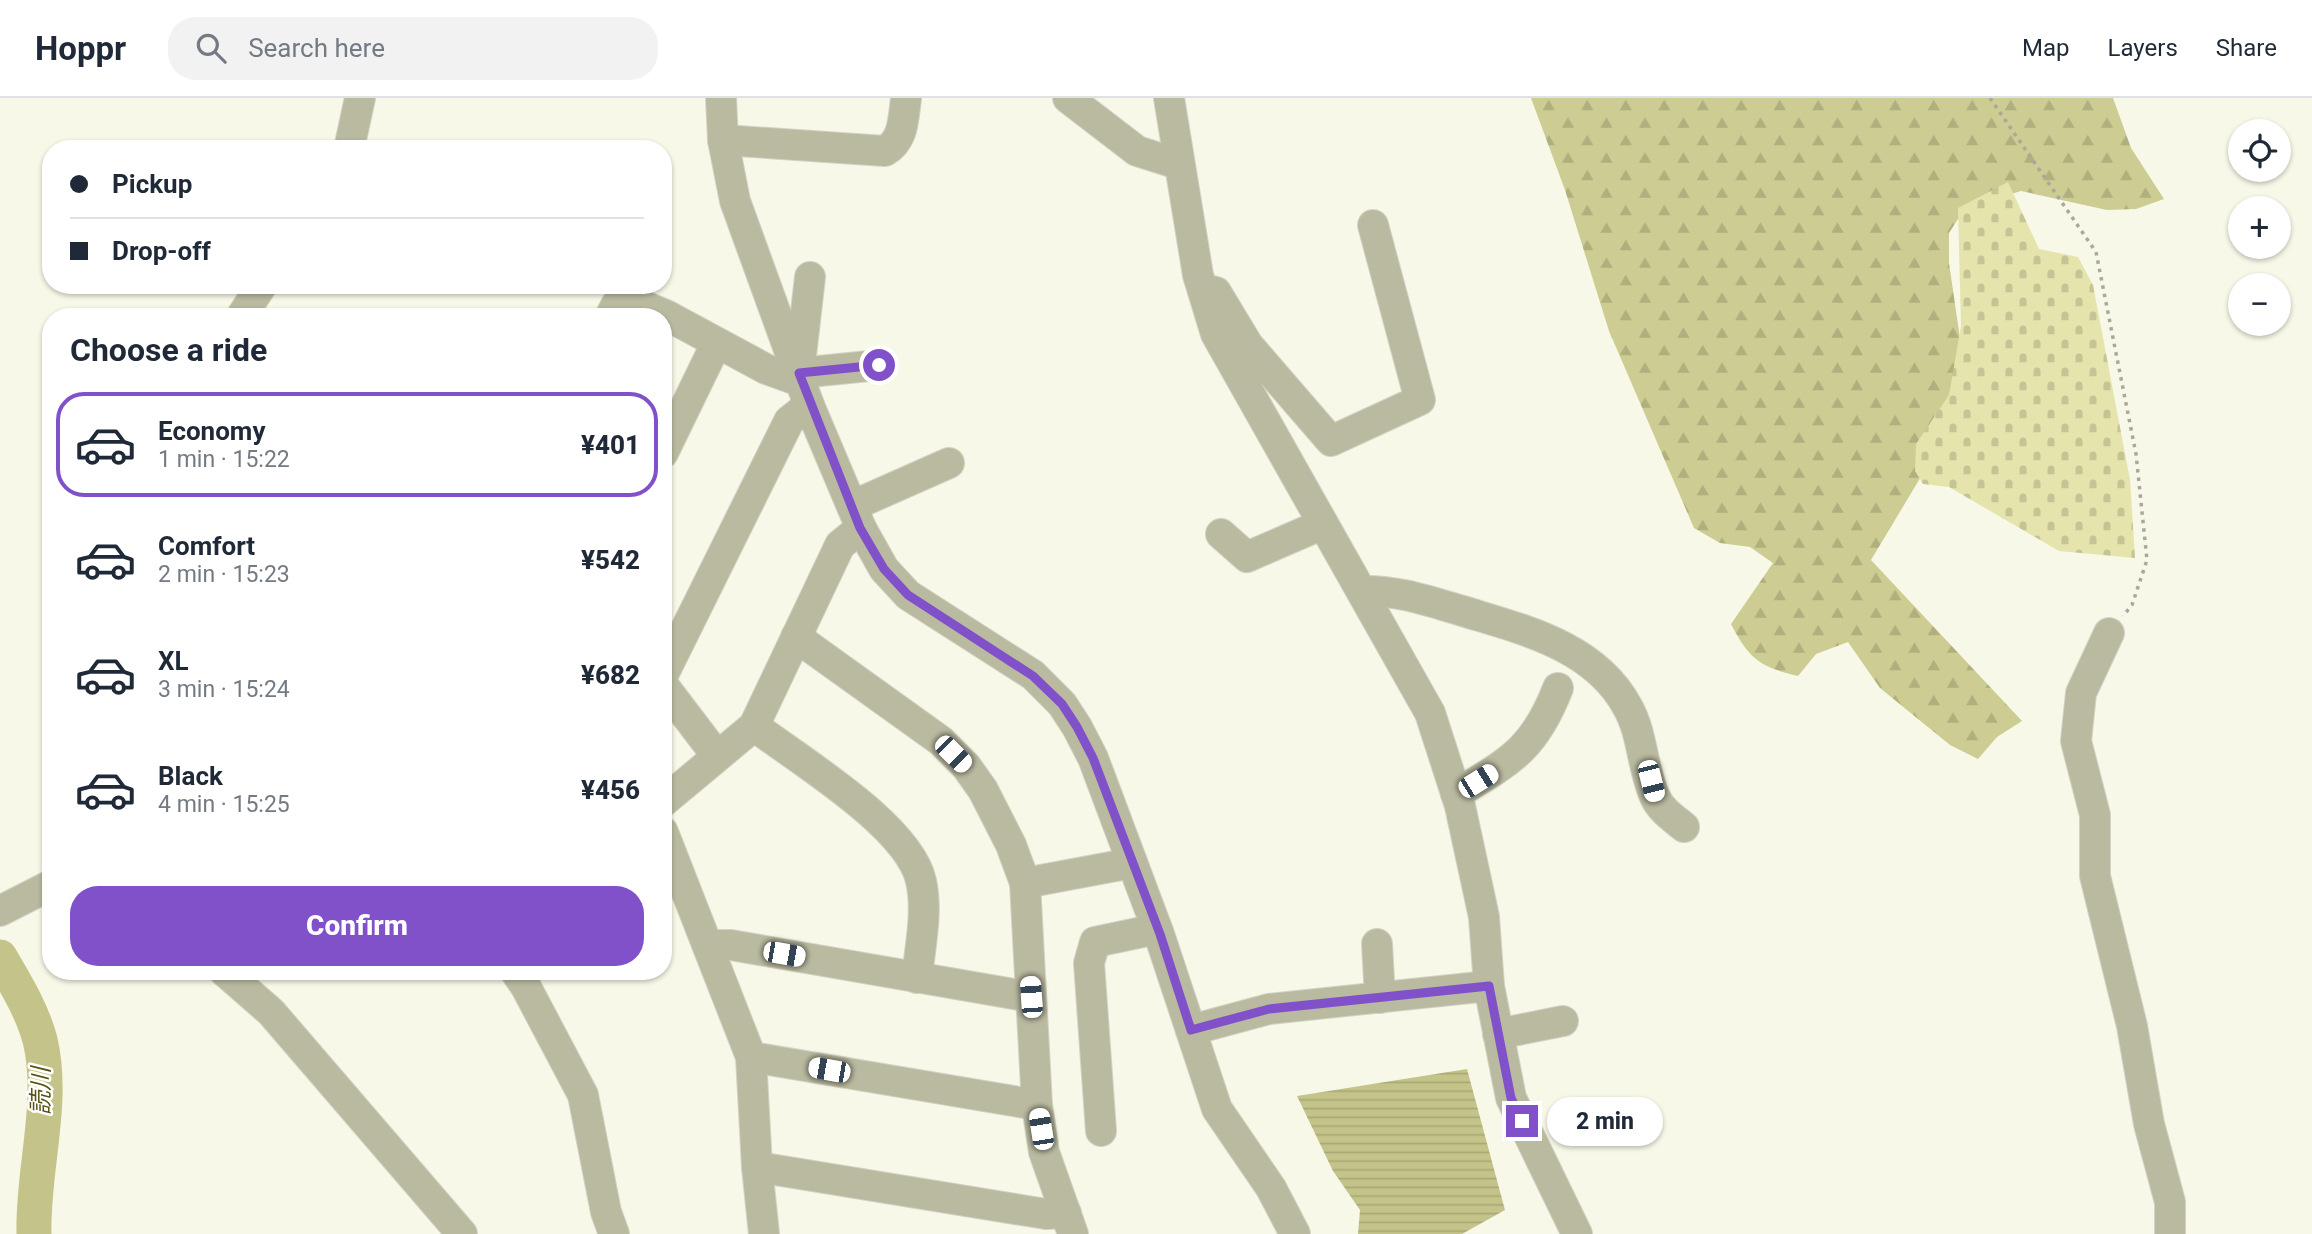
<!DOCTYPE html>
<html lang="en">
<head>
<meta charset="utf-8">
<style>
  body { margin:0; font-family:Roboto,"Noto Sans JP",sans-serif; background:#f2f2f3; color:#1f2937; height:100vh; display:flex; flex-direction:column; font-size:26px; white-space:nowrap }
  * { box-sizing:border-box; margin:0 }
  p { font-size:23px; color:#747a83 }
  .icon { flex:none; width:38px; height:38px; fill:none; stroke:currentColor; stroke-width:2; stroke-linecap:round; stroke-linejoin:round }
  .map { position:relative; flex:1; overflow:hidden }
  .drawer { position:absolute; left:42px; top:210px; width:630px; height:672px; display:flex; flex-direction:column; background:#fff; border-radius:28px; box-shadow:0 2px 5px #0004 }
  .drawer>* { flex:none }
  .top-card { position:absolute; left:42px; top:42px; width:630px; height:154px; border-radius:28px; box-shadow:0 2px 5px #0004; display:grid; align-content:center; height:154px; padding:0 28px; background:#fff }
  .buttons { position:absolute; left:2228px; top:21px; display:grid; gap:14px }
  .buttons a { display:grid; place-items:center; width:63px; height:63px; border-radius:50%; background:#fff; box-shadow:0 2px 5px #0004; font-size:35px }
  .end { position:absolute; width:32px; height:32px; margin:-16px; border:9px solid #8051c9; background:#fff; box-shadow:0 0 0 4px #fff }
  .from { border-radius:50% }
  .bubble { position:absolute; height:49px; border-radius:24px; background:#fff; box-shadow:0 2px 5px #0004; font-size:23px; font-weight:800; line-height:49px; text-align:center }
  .car { position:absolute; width:21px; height:42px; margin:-21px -10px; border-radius:9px; box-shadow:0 0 5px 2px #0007; background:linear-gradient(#fff 24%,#345 0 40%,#fff 0 76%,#345 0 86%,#fff 0) }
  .top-card b { display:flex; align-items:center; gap:24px; height:66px; font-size:26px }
  .top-card b+b { border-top:2px solid #e0e1e3 }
  .top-card i { width:18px; height:18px; background:#1f2937 }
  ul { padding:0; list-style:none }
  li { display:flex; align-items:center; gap:21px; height:105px; margin:0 14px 10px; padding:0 14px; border:4px solid transparent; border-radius:28px }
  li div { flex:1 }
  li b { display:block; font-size:26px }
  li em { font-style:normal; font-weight:800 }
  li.current { border-color:#8051c9 }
  li>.icon { width:63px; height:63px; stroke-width:1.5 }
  h2 { padding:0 28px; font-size:32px; line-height:84px }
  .cta { display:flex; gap:14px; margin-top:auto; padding:14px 28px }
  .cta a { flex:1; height:80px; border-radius:28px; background:#8051c9; color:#fff; font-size:28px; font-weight:800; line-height:80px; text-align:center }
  header { display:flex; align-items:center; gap:42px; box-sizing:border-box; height:98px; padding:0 35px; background:#fff; border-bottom:2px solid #e0e1e3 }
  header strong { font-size:33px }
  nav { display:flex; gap:38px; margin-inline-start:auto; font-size:24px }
  .search { width:490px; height:63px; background:#f2f2f3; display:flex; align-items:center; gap:18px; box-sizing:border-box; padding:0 24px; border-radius:28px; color:#747a83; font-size:26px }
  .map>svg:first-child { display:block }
</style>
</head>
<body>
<header>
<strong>Hoppr</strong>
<div class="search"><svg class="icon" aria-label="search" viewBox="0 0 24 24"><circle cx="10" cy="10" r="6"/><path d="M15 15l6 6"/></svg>Search here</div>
<nav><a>Map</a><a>Layers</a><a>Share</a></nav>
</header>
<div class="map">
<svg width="2312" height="1136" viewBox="0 0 2312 1136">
  <defs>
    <pattern id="forest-firs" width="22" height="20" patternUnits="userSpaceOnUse" patternTransform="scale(1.75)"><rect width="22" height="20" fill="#cdcc92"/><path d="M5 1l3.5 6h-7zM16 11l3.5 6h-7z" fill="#b0af7e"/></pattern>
    <pattern id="cemetery-stones" width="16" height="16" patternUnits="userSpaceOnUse" patternTransform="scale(1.75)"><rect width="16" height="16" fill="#e5e4ac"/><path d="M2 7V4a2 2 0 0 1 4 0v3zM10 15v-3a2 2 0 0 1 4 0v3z" fill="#c4c494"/></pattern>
    <pattern id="water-rules" width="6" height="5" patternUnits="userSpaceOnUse" patternTransform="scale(1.75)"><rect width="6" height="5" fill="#c4c48a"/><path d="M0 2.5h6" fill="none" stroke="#a8a877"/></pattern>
  </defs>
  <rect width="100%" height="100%" fill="#f7f8e7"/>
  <path fill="url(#forest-firs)" d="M1531 0H2113L2131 50 2164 101 2136 111 2107 112 2021 93 1965 110 1949 135V165L1967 288 1928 367 1871 462 2022 623 1997 639 1978 661 1950 647 1880 590 1848 544 1816 556 1798 578C1760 569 1749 561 1731 526L1773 465 1750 449 1720 445 1694 430 1609 233 1565 92Z"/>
  <path fill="url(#cemetery-stones)" d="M2008 84 2039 151 2078 159 2093 187 2130 382 2135 460 2059 453 1949 389 1923 386 1915 373 1916 346 1949 297 1961 228 1958 110Z"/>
  <path fill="url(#water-rules)" d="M1467 971 1505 1112 1462 1136H1358L1360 1112 1333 1073 1297 998Z"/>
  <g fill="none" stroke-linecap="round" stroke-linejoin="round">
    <path stroke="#c4c48a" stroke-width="35" d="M0 859C15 885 32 912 40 942 55 1004 32 1073 34 1136"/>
    <g stroke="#d2d3c4" stroke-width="32">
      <g id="minor">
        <path d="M721 0 723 42 735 103 809 307 861 430 884 471 908 497 1033 577 1062 606 1077 629 1093 660 1159 836 1217 1011 1271 1090 1295 1136"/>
        <path d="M1068 0 1137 53 1178 66"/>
        <path d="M1169 0 1198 177 1216 236 1430 615 1460 708 1484 819 1489 888 1511 1000 1577 1136"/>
        <path d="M723 42 885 53C904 42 903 21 906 1"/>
        <path d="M349 51 360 0"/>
        <path d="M810 179 799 275 879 267"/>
        <path d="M1212 193 1216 194 1248 247 1331 343 1420 302 1373 127"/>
        <path d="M241 219 262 187"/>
        <path d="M610 219 616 207 630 202 666 217 766 271 802 284"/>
        <path d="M663 355 716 246"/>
        <path d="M852 408 949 365"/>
        <path d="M1221 436 1247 459 1323 426"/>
        <path d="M1362 493C1399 492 1431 504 1466 514 1525 532 1595 549 1627 608 1643 635 1642 671 1655 699 1661 712 1673 720 1684 729"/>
        <path d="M2109 535 2081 595 2076 643 2095 717V778L2132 928 2149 1026 2170 1104V1136"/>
        <path d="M796 539 941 643 966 668 983 692 1011 747 1025 785 1037 1007 1044 1054 1073 1136"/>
        <path d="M663 577 789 323 809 307"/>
        <path d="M663 587 717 658"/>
        <path d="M754 628C799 662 909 728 921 783 928 814 920 848 917 880"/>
        <path d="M1456 696C1510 663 1534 652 1558 590"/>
        <path d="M663 704 754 628 840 447 861 430"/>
        <path d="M663 734 751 959 757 1069 764 1136"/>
        <path d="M1025 785 1132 765"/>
        <path d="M0 813 51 787"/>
        <path d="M1377 846 1380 900"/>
        <path d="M708 847H731L1031 899"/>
        <path d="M224 873 271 914 462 1136"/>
        <path d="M515 873 526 889 583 997 606 1114 614 1136"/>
        <path d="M1191 932 1269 911 1489 888"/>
        <path d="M1498 936 1563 923"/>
        <path d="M751 959 1037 1007"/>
        <path d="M1101 1033 1089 865 1095 844 1157 831"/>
        <path d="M757 1069 1046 1116 1066 1115"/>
      </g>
    </g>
    <path stroke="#a8a99c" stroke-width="3.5" stroke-dasharray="3.5 5" stroke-linecap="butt" d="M1990 0 2096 154 2136 356 2147 462 2132 507 2123 518"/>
    <use href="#minor" stroke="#babaa1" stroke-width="30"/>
  </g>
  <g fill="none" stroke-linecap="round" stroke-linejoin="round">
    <path stroke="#8051c9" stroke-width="9" d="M879 267 799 275 860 430 884 471 908 497 1033 578 1062 606 1077 629 1093 660 1160 836 1191 932 1269 911 1489 888 1511 1000 1522 1023"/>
  </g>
  <g text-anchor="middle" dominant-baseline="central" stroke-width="5" stroke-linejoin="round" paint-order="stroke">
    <g font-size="24" font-style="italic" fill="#565410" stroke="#fff">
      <text transform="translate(41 993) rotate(-90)">読川</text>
    </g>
  </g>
</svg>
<div class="buttons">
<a><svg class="icon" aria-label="locate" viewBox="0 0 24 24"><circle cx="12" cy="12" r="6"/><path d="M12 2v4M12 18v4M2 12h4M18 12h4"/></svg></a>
<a>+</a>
<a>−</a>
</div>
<i class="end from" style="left:879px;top:267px"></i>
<i class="end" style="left:1522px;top:1023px"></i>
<div class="bubble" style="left:1547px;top:999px;width:116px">2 min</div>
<i class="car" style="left:953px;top:656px;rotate:135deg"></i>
<i class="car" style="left:1478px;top:683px;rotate:58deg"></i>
<i class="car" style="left:1651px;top:683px;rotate:166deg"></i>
<i class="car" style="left:784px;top:856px;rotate:100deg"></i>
<i class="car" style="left:1031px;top:899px;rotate:356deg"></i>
<i class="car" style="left:829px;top:972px;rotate:280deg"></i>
<i class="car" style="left:1041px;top:1031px;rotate:351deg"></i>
<div class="top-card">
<b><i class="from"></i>Pickup</b>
<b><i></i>Drop-off</b>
</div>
<section class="drawer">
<h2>Choose a ride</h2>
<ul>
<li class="current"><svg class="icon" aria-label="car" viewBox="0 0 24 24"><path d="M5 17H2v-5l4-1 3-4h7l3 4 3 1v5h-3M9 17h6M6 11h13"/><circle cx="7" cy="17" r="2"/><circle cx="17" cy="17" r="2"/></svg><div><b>Economy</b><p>1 min · 15:22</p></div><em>¥401</em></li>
<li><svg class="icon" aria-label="car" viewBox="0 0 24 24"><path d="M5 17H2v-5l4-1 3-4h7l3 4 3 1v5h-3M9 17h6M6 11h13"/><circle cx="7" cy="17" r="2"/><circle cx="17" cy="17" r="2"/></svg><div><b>Comfort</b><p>2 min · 15:23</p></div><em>¥542</em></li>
<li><svg class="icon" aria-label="car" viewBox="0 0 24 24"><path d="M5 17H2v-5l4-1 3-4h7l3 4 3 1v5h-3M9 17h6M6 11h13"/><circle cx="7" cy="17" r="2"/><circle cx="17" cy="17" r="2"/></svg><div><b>XL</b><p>3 min · 15:24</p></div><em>¥682</em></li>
<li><svg class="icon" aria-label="car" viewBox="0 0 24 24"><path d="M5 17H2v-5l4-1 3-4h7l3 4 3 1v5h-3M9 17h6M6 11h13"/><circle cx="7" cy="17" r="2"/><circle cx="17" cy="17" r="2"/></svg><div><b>Black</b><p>4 min · 15:25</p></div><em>¥456</em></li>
</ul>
<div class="cta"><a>Confirm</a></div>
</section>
</div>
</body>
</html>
